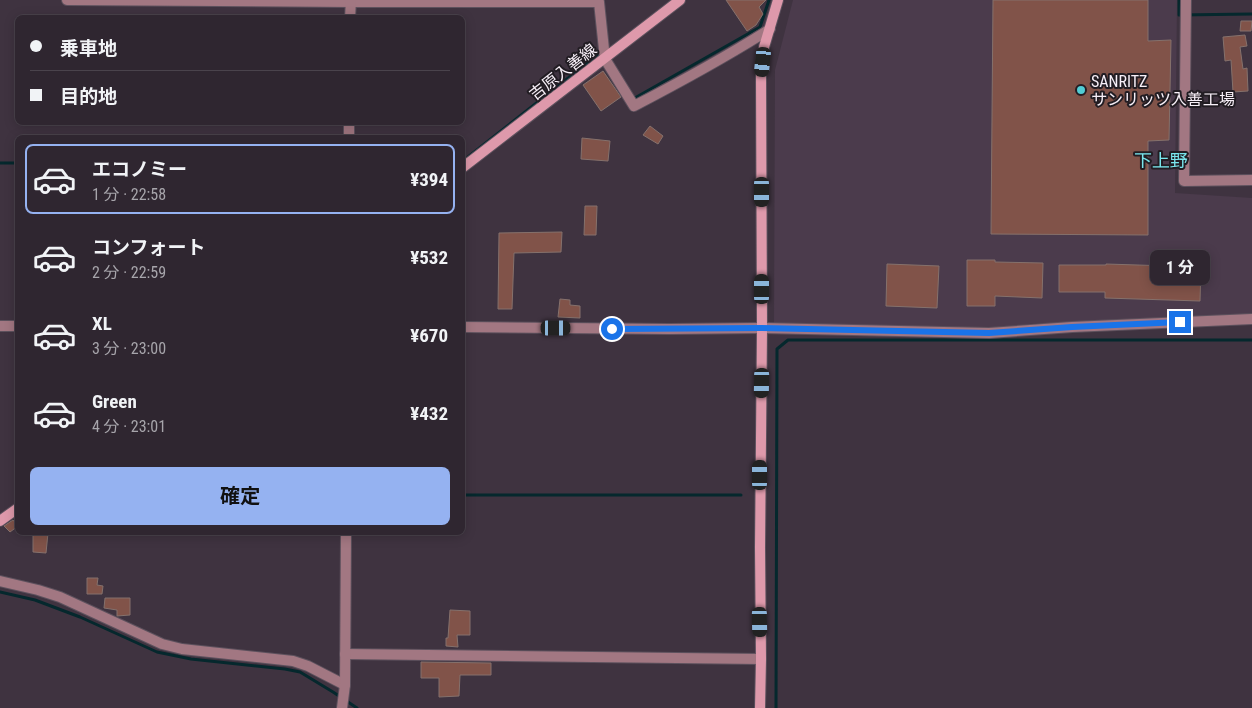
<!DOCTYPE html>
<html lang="ja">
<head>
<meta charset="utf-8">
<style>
  body { margin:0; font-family:"Roboto Condensed","Noto Sans JP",sans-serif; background:#3b323c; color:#f1f3f6; height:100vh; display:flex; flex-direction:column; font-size:19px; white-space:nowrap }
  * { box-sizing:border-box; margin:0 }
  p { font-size:16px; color:#a7a5ab }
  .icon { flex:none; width:28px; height:28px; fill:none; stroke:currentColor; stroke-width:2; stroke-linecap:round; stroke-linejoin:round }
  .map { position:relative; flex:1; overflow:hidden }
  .sheet { position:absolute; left:15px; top:135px; width:450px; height:400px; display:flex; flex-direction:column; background:#2f2630; border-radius:8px; box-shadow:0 2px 12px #0003,0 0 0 1px #4a434c }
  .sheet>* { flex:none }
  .hud { position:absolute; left:15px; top:15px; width:450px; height:110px; border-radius:8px; box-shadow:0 2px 12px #0003,0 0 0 1px #4a434c; display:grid; align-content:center; height:110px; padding:0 15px; background:#2f2630 }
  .end { position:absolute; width:22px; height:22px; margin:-11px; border:6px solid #1a73e8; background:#fff; box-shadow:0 0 0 2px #fff }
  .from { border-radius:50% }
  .bubble { position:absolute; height:35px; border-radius:8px; background:#2f2630; box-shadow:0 2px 12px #0003,0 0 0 1px #4a434c; font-size:16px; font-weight:700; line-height:35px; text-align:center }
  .car { position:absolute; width:15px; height:30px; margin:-15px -8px; border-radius:6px; box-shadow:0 0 4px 1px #0007; background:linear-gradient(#222 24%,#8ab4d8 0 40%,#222 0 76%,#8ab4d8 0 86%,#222 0) }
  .hud b { display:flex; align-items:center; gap:18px; height:48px; font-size:19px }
  .hud b+b { border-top:1px solid #4a434c }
  .hud i { width:12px; height:12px; background:#f1f3f6 }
  ul { padding:9px 0 0; list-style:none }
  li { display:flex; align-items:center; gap:15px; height:70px; margin:0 10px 8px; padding:0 5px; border:2px solid transparent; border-radius:8px }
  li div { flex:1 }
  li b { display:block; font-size:19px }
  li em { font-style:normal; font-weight:700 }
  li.current { border-color:#95b2f1 }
  li>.icon { width:45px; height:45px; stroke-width:1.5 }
  .button { display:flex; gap:10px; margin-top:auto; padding:10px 15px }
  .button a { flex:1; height:58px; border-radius:8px; background:#95b2f1; color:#111; font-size:20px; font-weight:700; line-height:58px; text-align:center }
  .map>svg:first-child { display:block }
</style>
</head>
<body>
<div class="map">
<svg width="1252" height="708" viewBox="0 0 1252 708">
  <rect width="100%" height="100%" fill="#3f3340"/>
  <path fill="#4b3b4c" d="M793 0H1177L1175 193 1252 198V315L1111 323H1037L991 329 774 324 775 70Z"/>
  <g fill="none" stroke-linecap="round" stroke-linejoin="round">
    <g stroke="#05282d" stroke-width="3">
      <path d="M1179 0V15L1252 14"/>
      <path d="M633 99 760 27 769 0"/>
      <path d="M468 157 600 53 601 54"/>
      <path d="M0 163H18"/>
      <path d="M462 495H741"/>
      <path d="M0 592 35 600 80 617 157 652 191 659 285 669 300 672 333 692 357 708"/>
      <path d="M776 708 777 349 788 340H1252"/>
    </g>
  </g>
  <g fill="#815349" stroke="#85716c">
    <path d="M726 0H766L759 7 763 14 756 25 747 31Z"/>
    <path d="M993 0H1148V41L1171 40 1169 140 1148 141V235L991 234Z"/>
    <path d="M1241 21H1252L1251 31H1240Z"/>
    <path d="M1245 35 1247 46 1240 47 1243 69 1247 68 1248 91 1233 92 1231 60 1225 61 1223 37Z"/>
    <path d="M603 71 621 97 601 111 583 85Z"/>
    <path d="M650 126 663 136 658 144 643 135Z"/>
    <path d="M582 138 610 141 608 161 581 159Z"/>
    <path d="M585 206H597L596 235H584Z"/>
    <path d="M562 232 561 252 514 253 512 309H498L499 233Z"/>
    <path d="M967 260H995V262L1043 263 1042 298 995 296V306H967Z"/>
    <path d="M887 264 939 266 937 308 886 306Z"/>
    <path d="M1106 264 1201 267 1200 301 1105 298V292H1059V265H1106Z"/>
    <path d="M560 299 570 300V305L580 306V318L558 317Z"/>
    <path d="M13 520 18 526 10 532 4 526Z"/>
    <path d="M33 533H48L46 553 33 552Z"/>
    <path d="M87 578H98L97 585 103 586 102 594H87Z"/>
    <path d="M105 598H130V615L117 616V610L104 608Z"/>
    <path d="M450 610 470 611V635H457L458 647 446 646V638H448Z"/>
    <path d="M421 662 491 663V675H460L459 696 439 697V678H421Z"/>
  </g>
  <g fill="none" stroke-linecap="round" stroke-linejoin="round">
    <g stroke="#5d515d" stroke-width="12">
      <g id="street">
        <path d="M67 0 351 2H599L605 59 634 106C680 82 726 57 770 29"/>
        <path d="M1186 0 1184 181 1252 180"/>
        <path d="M350 18 351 0"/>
        <path d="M349 138V122"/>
        <path d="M0 326H18"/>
        <path d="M462 327 669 329 762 328 989 333 1072 327 1252 319"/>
        <path d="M0 581 38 590 60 597 162 644 182 649 293 661 308 666 345 685"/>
        <path d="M345 654 761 659"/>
        <path d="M342 708 345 685 346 532"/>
      </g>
    </g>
    <g stroke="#5d515d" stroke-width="12">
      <g id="secondary">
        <path d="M462 168 680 0"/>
        <path d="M0 521 18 508"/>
        <path d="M760 708 761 659 760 548 762 328 761 76 764 47 778 0"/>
      </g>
    </g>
    <use href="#street" stroke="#a27782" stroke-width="10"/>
    <use href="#secondary" stroke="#de99ab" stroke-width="10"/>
  </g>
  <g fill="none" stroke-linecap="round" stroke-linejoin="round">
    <path stroke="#1a73e8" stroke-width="6" d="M612 329 762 328 989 333 1072 327 1180 322"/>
  </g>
  <circle fill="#51ccd4" stroke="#221d23" stroke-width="2" cx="1081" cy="90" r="5"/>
  <g text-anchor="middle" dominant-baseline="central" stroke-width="4" stroke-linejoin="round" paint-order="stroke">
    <g font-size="16" fill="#f8f0f8" stroke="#221d23">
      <text transform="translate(563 72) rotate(-38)">吉原入善線</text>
    </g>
    <g font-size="16" fill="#f8f0f8" stroke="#221d23" text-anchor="start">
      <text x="1091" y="81">SANRITZ<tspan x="1091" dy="18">サンリッツ入善工場</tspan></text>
    </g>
    <g font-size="18" fill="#79e5ec" stroke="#221d23">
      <text x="1161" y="160">下上野</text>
    </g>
  </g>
</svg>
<i class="end from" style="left:612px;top:329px"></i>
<i class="end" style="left:1180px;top:322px"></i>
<div class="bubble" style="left:1150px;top:250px;width:60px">1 分</div>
<i class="car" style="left:763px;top:62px;rotate:186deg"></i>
<i class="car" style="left:762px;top:192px;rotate:180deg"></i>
<i class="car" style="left:762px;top:289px;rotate:0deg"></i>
<i class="car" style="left:556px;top:328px;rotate:90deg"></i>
<i class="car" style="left:762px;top:383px;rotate:181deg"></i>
<i class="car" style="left:760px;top:475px;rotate:0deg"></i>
<i class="car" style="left:760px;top:622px;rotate:179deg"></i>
<div class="hud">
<b><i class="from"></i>乗車地</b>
<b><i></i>目的地</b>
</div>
<section class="sheet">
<ul>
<li class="current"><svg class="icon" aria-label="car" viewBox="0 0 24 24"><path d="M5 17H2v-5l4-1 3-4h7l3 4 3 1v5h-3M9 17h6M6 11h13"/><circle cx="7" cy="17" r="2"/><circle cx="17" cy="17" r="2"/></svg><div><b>エコノミー</b><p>1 分 · 22:58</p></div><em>¥394</em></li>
<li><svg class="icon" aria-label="car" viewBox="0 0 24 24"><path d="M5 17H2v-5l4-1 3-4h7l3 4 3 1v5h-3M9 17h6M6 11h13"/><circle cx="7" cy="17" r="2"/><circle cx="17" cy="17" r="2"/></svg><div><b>コンフォート</b><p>2 分 · 22:59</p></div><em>¥532</em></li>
<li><svg class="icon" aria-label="car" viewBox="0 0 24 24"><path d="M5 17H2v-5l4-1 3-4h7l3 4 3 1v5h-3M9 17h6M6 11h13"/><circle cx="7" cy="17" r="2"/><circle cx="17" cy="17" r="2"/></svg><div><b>XL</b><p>3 分 · 23:00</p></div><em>¥670</em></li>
<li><svg class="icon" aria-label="car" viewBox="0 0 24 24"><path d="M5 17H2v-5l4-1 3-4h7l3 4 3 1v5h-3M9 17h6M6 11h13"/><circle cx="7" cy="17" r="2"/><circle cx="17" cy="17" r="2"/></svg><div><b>Green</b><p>4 分 · 23:01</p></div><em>¥432</em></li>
</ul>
<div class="button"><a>確定</a></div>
</section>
</div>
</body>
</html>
